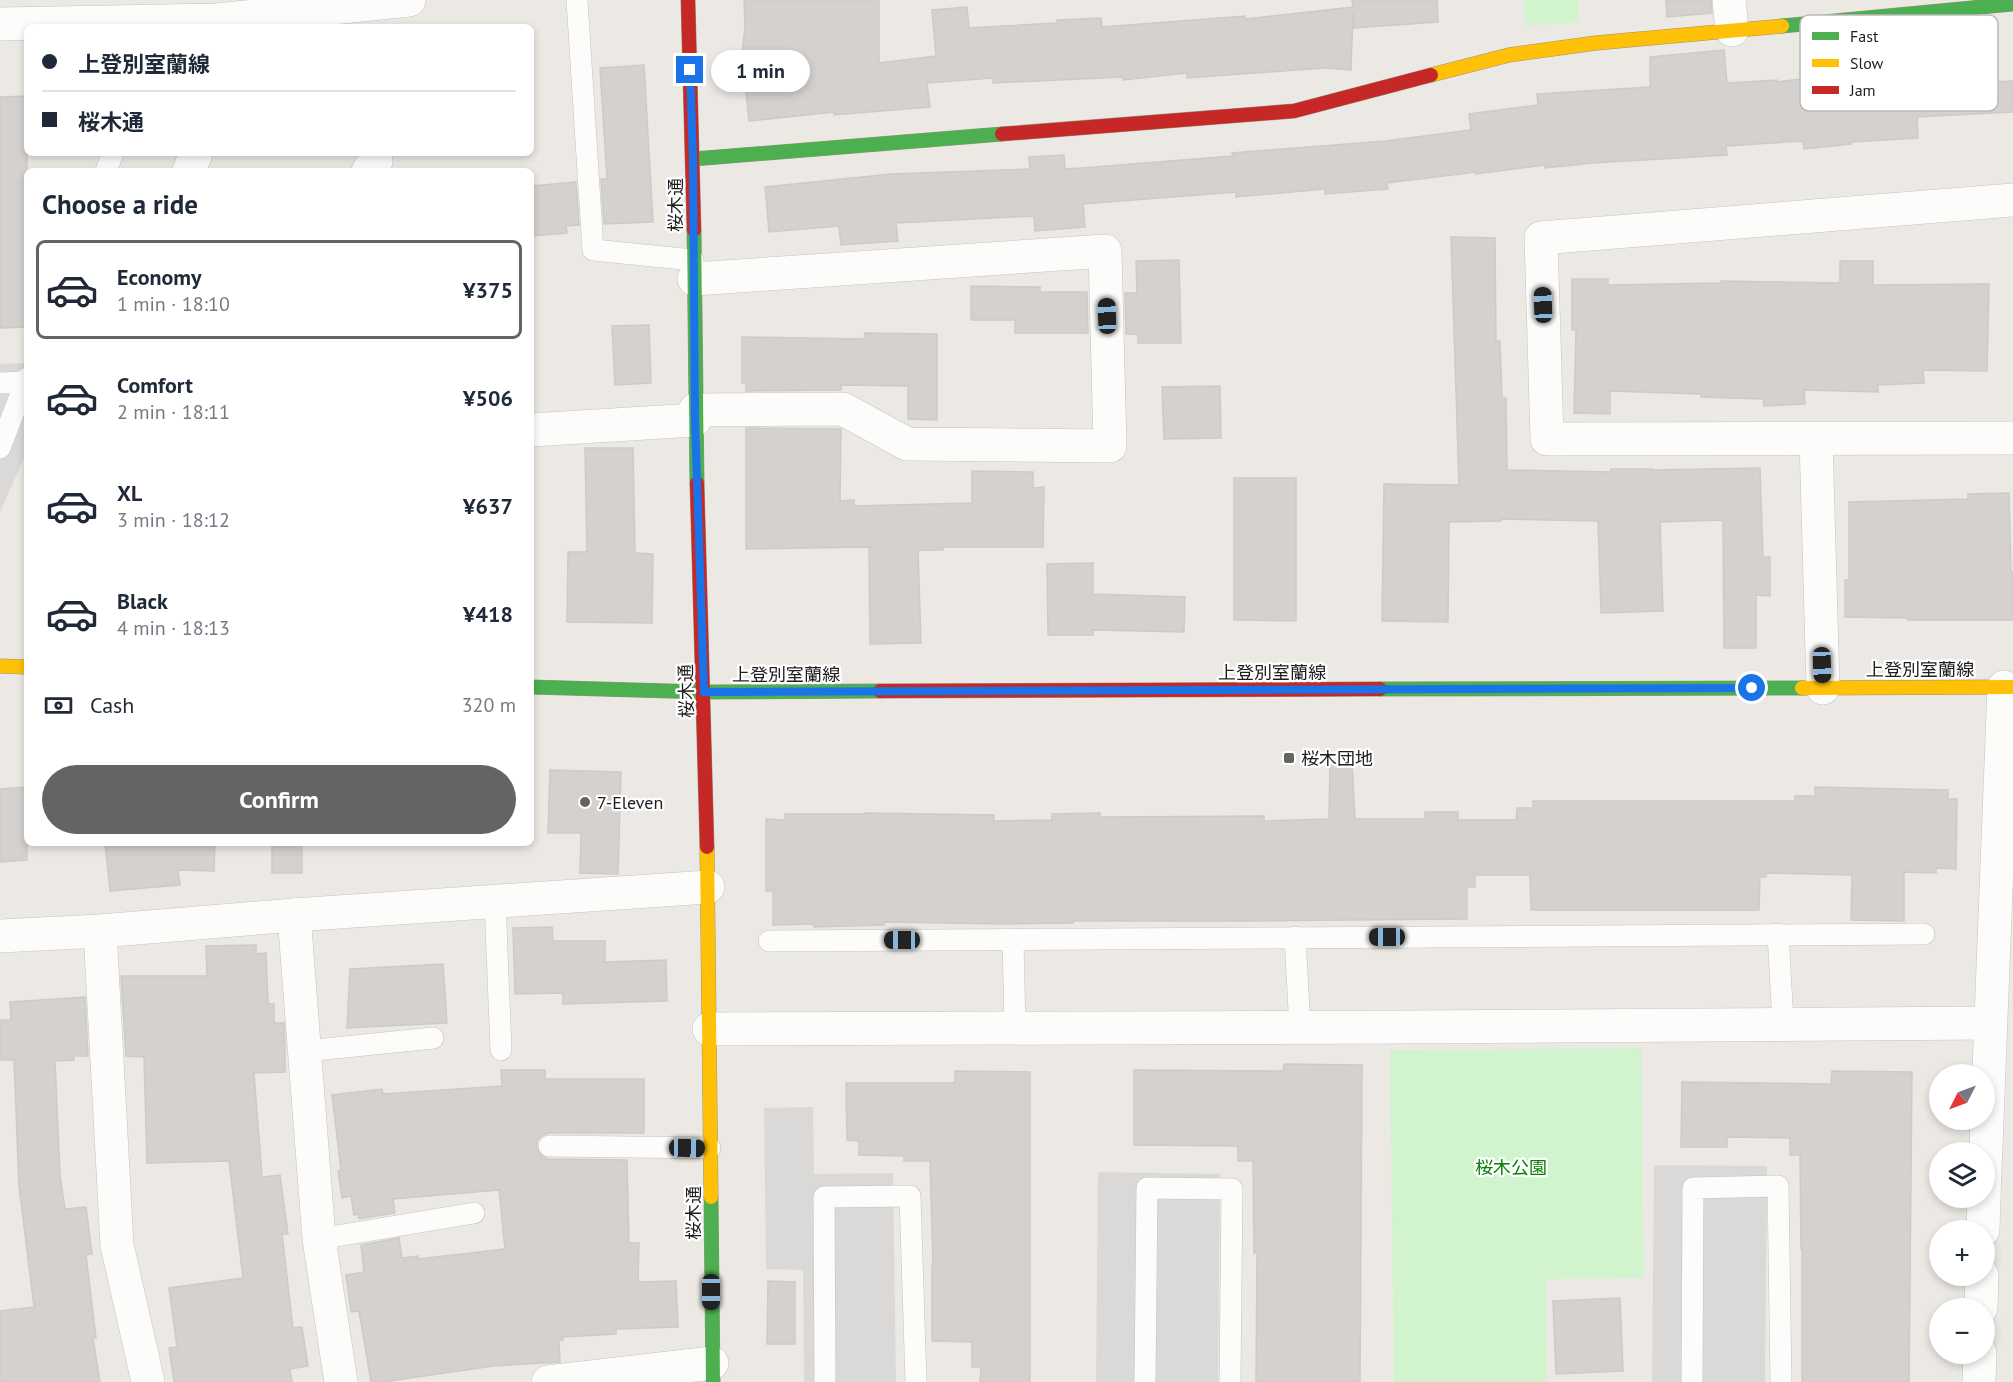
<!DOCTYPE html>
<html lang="en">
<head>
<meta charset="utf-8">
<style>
  body { margin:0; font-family:"PT Sans","Noto Sans JP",sans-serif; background:#f2f2f3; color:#1f2937; height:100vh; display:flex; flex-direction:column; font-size:22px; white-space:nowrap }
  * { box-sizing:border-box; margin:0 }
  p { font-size:20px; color:#747a83 }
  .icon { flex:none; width:33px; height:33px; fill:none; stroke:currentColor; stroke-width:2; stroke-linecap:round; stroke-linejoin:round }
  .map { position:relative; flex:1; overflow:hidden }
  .details { position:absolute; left:24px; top:168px; width:510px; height:678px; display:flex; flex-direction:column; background:#fff; border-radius:9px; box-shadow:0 3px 9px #0003 }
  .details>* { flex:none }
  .banner { position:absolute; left:24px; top:24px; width:510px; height:132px; border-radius:9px; box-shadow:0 3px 9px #0003; display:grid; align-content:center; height:132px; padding:0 18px; background:#fff }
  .needle { width:39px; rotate:228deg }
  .controls { position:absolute; left:1929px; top:1064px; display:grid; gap:12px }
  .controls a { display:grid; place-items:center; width:66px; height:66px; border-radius:50%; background:#fff; box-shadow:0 3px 9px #0003; font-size:30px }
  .end { position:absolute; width:27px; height:27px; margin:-14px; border:8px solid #1a73e8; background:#fff; box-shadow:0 0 0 3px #fff }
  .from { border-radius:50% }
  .bubble { position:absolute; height:42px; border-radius:21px; background:#fff; box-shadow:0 3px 9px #0003; font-size:20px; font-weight:700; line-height:42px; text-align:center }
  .car { position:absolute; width:18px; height:36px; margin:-18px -9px; border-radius:8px; box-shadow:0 0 4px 2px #0007; background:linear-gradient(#222 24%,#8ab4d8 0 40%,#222 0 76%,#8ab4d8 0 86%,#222 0) }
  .banner b { display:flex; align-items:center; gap:21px; height:57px; font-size:22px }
  .banner b+b { border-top:2px solid #e0e1e3 }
  .banner i { width:15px; height:15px; background:#1f2937 }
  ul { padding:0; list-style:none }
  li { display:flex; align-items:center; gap:18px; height:99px; margin:0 12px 9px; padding:0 6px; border:3px solid transparent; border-radius:9px }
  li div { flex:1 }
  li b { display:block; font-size:22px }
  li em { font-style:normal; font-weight:700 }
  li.current { border-color:#656463 }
  li>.icon { width:54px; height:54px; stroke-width:1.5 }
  h2 { padding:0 18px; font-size:27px; line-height:72px }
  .pay { display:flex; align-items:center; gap:15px; height:66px; padding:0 18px; font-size:22px }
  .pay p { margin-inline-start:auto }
  .primary-button { display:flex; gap:12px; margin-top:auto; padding:12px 18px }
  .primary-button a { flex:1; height:69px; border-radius:36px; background:#656463; color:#fff; font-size:24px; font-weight:700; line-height:69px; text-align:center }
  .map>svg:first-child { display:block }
</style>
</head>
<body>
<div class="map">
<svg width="2013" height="1382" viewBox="0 0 2013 1382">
  <rect width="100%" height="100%" fill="#ece9e5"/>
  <g fill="#d1f3ce">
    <path d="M1524 0H1579V22L1525 26Z"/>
    <path d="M1641 1048 1644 1278 1546 1279 1547 1382H1394L1390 1050Z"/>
  </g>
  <g fill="#dad9d7">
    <path d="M27 363V451L0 512V364Z"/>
    <path d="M813 1107 814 1174 893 1173 896 1382H804L803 1270 766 1269 764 1108Z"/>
    <path d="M1654 1165 1767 1166 1765 1382H1652Z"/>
    <path d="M1098 1172 1220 1174 1218 1382H1096Z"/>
  </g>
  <g fill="#d4d1ce" stroke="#cfcac6" stroke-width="1.5">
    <path d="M744 0H879V63L936 56 932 10 967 7 969 28 1057 23V20L1101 18 1102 27 1245 16V19L1353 7 1352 0H1437L1438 22 1354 28 1353 13 1351 70 1324 68 1187 78V73L1123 80V77L993 83V78L927 83 930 107 834 115V112L749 121 742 53 745 26Z"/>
    <path d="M1666 0H1711L1712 13 1667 17Z"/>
    <path d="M1724 50 1727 83 1777 80V82L1843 74 1844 81 1927 76V73L1977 71 1978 83 2013 81V112L1917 117 1918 138 1851 142V144L1804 149 1803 141 1726 146 1727 155 1593 163 1545 168V165L1476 174V172L1387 183 1388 189 1325 194V189L1236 197V192L1083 204 1085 227 1035 231 1034 216 896 223 898 241 841 245 839 226 769 232 765 187 891 174 1030 169 1029 157 1064 155 1065 169 1081 168 1233 156 1232 153 1385 141 1471 130 1469 114 1538 105 1537 94 1650 87V57Z"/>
    <path d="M644 65 653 222 604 224 601 179H607L600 68Z"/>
    <path d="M27 96V327L0 328V97Z"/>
    <path d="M576 182 579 225 566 226 567 233 531 236V186Z"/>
    <path d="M1451 237 1495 238 1496 341H1500L1502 398H1506L1507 470 1611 472V469H1653V470L1760 468 1763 557H1770V596L1756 595V648H1724L1723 520 1660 522 1663 611 1601 613 1598 521 1501 519V521L1449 522 1448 622 1382 621 1384 484 1459 485Z"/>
    <path d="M1179 260 1181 343H1138V334H1126L1125 293H1137L1136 261Z"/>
    <path d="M1840 261H1873V285L1989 284 1987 371 1923 370 1924 383 1878 385V392L1804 390 1805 404 1764 406 1763 399 1701 397V394L1610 391V414L1574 413 1576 330H1572V279H1608V285L1721 283V281L1840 283Z"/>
    <path d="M971 286 1040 287V292H1087L1088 333H1015V320H971Z"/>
    <path d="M649 325 651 383 615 385 612 326Z"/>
    <path d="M865 333 937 334V420L908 419V386L841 385V390L746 391V383H742V337L864 339Z"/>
    <path d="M1220 386 1221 438 1164 439 1162 387Z"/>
    <path d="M746 428 841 429 840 501 854 500V506L972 503V471L1033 472V488L1044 487 1043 547H943V550H918L921 643 870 644 869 547 746 549Z"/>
    <path d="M585 448H633L635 553 653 554 652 623 567 622 568 552H587Z"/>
    <path d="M1234 478H1296V621L1234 620Z"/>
    <path d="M2009 493 2011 572H2013V620H1908V618L1845 617V580H1849V502L1968 499V494Z"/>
    <path d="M1093 563V594L1185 597 1184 632 1093 630V635H1048L1047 564Z"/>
    <path d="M1352 761 1355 819H1425V812H1458V820H1516L1517 808H1533V801H1795V796H1815V787L1948 790V799H1957L1956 869 1936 868V873L1904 872V921L1851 920 1852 875 1766 873V877H1760L1759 910H1531L1530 875H1475V887H1467V919L1246 921H1073V923L1007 924 884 922V925L814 927V924L773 925V891H766V819L785 820V814H865V813L994 815V821L1052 820V814L1100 813V817L1264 816V821L1329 819 1330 762Z"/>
    <path d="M550 770 621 772 618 874 580 873 581 833H548Z"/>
    <path d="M27 787V860L0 862V789Z"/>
    <path d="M105 843H215L214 871 178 870 180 885 110 891Z"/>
    <rect x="272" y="843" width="30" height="30"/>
    <path d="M552 927 553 941H605V962L666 960 667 1001 563 1004V993L515 994 513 928Z"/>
    <path d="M256 945V954L266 953 268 1004H274V1023H284L285 1046V1072L254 1073 262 1177 280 1175 288 1234H282L293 1328 302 1327 308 1366 290 1369 292 1382H174L169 1348 177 1347 169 1288 243 1278 229 1161 147 1163 144 1057 126 1056 121 976H207L206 946Z"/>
    <path d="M443 964 447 1023 347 1028 350 969Z"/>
    <path d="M85 997 88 1056H74V1060L55 1061 60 1175 65 1209 86 1207 92 1254 86 1255 96 1338H93L100 1382H0V1311L34 1307 19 1186 14 1060H0V1020H11L10 1002Z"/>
    <path d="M1284 1064 1362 1065 1360 1382H1256L1257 1253H1254L1253 1161H1238V1146L1134 1145V1070L1283 1071Z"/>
    <path d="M501 1070H545V1079H644V1133H549L543 1135 538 1139 536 1146 542 1157 549 1159 627 1160 629 1243H639L638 1282 676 1281 678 1327 616 1329V1334L563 1337V1340L559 1341 560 1362 493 1366 383 1382H371L359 1311 351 1312 346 1275 364 1272 361 1245 399 1238 402 1258 418 1256V1259L505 1249 499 1190 393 1199 395 1213 359 1219 358 1214 354 1215 351 1196 342 1198 338 1171 341 1170 332 1095 382 1089 383 1094 502 1086Z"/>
    <path d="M955 1071 1030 1072V1382H980L981 1367H972V1342L932 1341V1266H933L930 1161H904V1156L859 1155V1141L847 1140 846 1083H955Z"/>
    <path d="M1832 1071 1912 1072 1909 1382H1802V1249H1801L1800 1155H1790V1138L1727 1137V1147H1681L1682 1082 1831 1084Z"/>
    <path d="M768 1281 795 1282V1344H767Z"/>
    <path d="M1620 1298 1623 1371 1556 1374 1553 1301Z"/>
  </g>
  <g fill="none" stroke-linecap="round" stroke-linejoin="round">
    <g stroke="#c4c3c1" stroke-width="22">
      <g id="lane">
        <path d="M577 0 593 250 693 260"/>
        <path d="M106 171 113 153"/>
        <path d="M0 383 25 382"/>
        <path d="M0 448 27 378"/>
        <path d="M495 901 501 1050"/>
        <path d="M1778 934 1783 1023"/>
        <path d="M1295 937 1300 1028"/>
        <path d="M1013 939 1015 1029"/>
        <path d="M769 941 1924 934"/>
        <path d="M305 1051 433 1038"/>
        <path d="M549 1146 710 1148"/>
        <path d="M319 1239 474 1213"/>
        <path d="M825 1382 824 1197 910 1196 916 1382"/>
        <path d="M1145 1382 1147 1188 1232 1189 1230 1382"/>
        <path d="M1692 1382 1693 1188 1778 1186 1781 1382"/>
      </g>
    </g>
    <g stroke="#c4c3c1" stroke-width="34">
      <g id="street">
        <path d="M1729 0 1732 30"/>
        <path d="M0 24 217 20 409 0"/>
        <path d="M189 171 196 153"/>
        <path d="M368 171 376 161 375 153"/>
        <path d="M2013 200 1541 238 1547 439 2013 438"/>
        <path d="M694 279 1105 251 1110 446 907 444 843 409 695 410"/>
        <path d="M531 430 695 420"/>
        <path d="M1816 438 1823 688"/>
        <path d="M294 915 319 1239 341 1382"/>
        <path d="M100 931 117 1245 148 1382"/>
        <path d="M0 936 100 931 294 915 708 887"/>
        <path d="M709 1029 1412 1027 1990 1023"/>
        <path d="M1984 1197 2004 687"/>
        <path d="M1983 1230 1984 1197"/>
        <path d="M1981 1308 1982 1275"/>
        <path d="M548 1382 712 1363"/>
        <path d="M1979 1382 1980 1353"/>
      </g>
    </g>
    <g stroke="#96957c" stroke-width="15">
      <g id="fast">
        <path d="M1782 26 2013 4"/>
        <path d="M693 159 1002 134"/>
        <path d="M694 230 697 483"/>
        <path d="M531 687 704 692 880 691"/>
        <path d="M1380 689 1802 688"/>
        <path d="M711 1197 713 1382"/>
      </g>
    </g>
    <g stroke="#96957c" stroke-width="15">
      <g id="slow">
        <path d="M1431 75 1509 55 1596 43 1782 26"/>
        <path d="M0 666 27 667"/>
        <path d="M1802 688 2013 687"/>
        <path d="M707 847 711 1197"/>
      </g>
    </g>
    <g stroke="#96957c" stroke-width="15">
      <g id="jam">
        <path d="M688 0 694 230"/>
        <path d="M1002 134 1294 111 1431 75"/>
        <path d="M697 483 707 847"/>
        <path d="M880 691 1380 689"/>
      </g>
    </g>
    <use href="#lane" stroke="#fcfcfb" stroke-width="21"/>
    <use href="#street" stroke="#fcfcfb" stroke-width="33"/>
    <use href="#fast" stroke="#4caf50" stroke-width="14"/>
    <use href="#slow" stroke="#ffc107" stroke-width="14"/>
    <use href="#jam" stroke="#c62828" stroke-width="14"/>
  </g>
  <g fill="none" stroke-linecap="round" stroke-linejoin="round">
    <path stroke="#1a73e8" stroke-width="8" d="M690 70 693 159 695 420 704 692 1752 688"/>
  </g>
  <g fill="#656463" stroke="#fff" stroke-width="2">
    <rect x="1283" y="752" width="12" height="12" rx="3"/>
    <circle cx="585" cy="802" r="6"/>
  </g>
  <g text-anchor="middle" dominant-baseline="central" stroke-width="4.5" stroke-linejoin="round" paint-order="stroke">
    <g font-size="18" fill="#1d1d1d" stroke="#fff">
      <text transform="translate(675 205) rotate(-90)">桜木通</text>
      <text x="1920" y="669">上登別室蘭線</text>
      <text x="1272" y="672">上登別室蘭線</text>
      <text x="786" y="674">上登別室蘭線</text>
      <text transform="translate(686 691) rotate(-91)">桜木通</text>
      <text transform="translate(693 1213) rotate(-90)">桜木通</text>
    </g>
    <g font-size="18" fill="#1d1d1d" stroke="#fff" text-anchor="start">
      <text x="1301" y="758">桜木団地</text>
      <text x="597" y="802">7-Eleven</text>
    </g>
    <g font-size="18" fill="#068007" stroke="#fff">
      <text x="1511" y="1167">桜木公園</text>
    </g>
  </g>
  <rect x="1800" y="15" width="198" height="96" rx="9" fill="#fff" stroke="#bbb" stroke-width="1.5"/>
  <rect x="1812" y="32" width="27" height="8" fill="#4caf50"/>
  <rect x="1812" y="59" width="27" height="8" fill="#ffc107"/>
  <rect x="1812" y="86" width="27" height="8" fill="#c62828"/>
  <g font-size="16" fill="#1d1d1d">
    <text x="1850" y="42">Fast</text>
    <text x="1850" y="69">Slow</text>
    <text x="1850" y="96">Jam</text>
  </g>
</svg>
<div class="controls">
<a><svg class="needle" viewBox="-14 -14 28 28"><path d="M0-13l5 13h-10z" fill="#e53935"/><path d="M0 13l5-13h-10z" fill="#747a83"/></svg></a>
<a><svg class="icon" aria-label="layers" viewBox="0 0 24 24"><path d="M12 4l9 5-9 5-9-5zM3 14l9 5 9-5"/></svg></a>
<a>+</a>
<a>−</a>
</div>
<i class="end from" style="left:1752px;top:688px"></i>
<i class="end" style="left:690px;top:70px"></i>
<div class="bubble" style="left:711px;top:50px;width:99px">1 min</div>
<i class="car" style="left:1543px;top:305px;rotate:358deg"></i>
<i class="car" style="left:1107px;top:316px;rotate:358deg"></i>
<i class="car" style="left:1822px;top:665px;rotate:178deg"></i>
<i class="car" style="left:1387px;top:937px;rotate:270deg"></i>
<i class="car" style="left:902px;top:940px;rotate:270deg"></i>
<i class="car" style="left:687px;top:1148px;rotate:91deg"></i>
<i class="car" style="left:711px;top:1292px;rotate:180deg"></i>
<div class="banner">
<b><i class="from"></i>上登別室蘭線</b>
<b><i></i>桜木通</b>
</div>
<section class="details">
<h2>Choose a ride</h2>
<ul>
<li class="current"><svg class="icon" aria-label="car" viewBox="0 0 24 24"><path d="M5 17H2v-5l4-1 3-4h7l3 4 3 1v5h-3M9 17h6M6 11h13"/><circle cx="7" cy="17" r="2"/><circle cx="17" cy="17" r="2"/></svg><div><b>Economy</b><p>1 min · 18:10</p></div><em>¥375</em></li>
<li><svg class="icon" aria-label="car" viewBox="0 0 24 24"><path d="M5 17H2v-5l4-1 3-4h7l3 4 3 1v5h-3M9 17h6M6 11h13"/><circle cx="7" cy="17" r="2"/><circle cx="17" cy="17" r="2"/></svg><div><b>Comfort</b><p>2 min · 18:11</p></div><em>¥506</em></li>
<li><svg class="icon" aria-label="car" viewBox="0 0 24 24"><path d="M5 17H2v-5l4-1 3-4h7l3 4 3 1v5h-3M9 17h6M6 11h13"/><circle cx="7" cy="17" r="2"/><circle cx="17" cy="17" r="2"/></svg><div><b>XL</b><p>3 min · 18:12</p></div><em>¥637</em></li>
<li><svg class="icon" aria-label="car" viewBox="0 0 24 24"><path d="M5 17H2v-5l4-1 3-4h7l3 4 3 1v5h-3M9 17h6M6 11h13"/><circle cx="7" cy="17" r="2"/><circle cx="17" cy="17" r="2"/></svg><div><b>Black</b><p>4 min · 18:13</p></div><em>¥418</em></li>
</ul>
<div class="pay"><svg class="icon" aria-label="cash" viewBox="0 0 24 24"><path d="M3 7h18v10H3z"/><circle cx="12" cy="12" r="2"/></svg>Cash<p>320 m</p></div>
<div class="primary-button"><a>Confirm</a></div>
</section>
</div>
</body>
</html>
